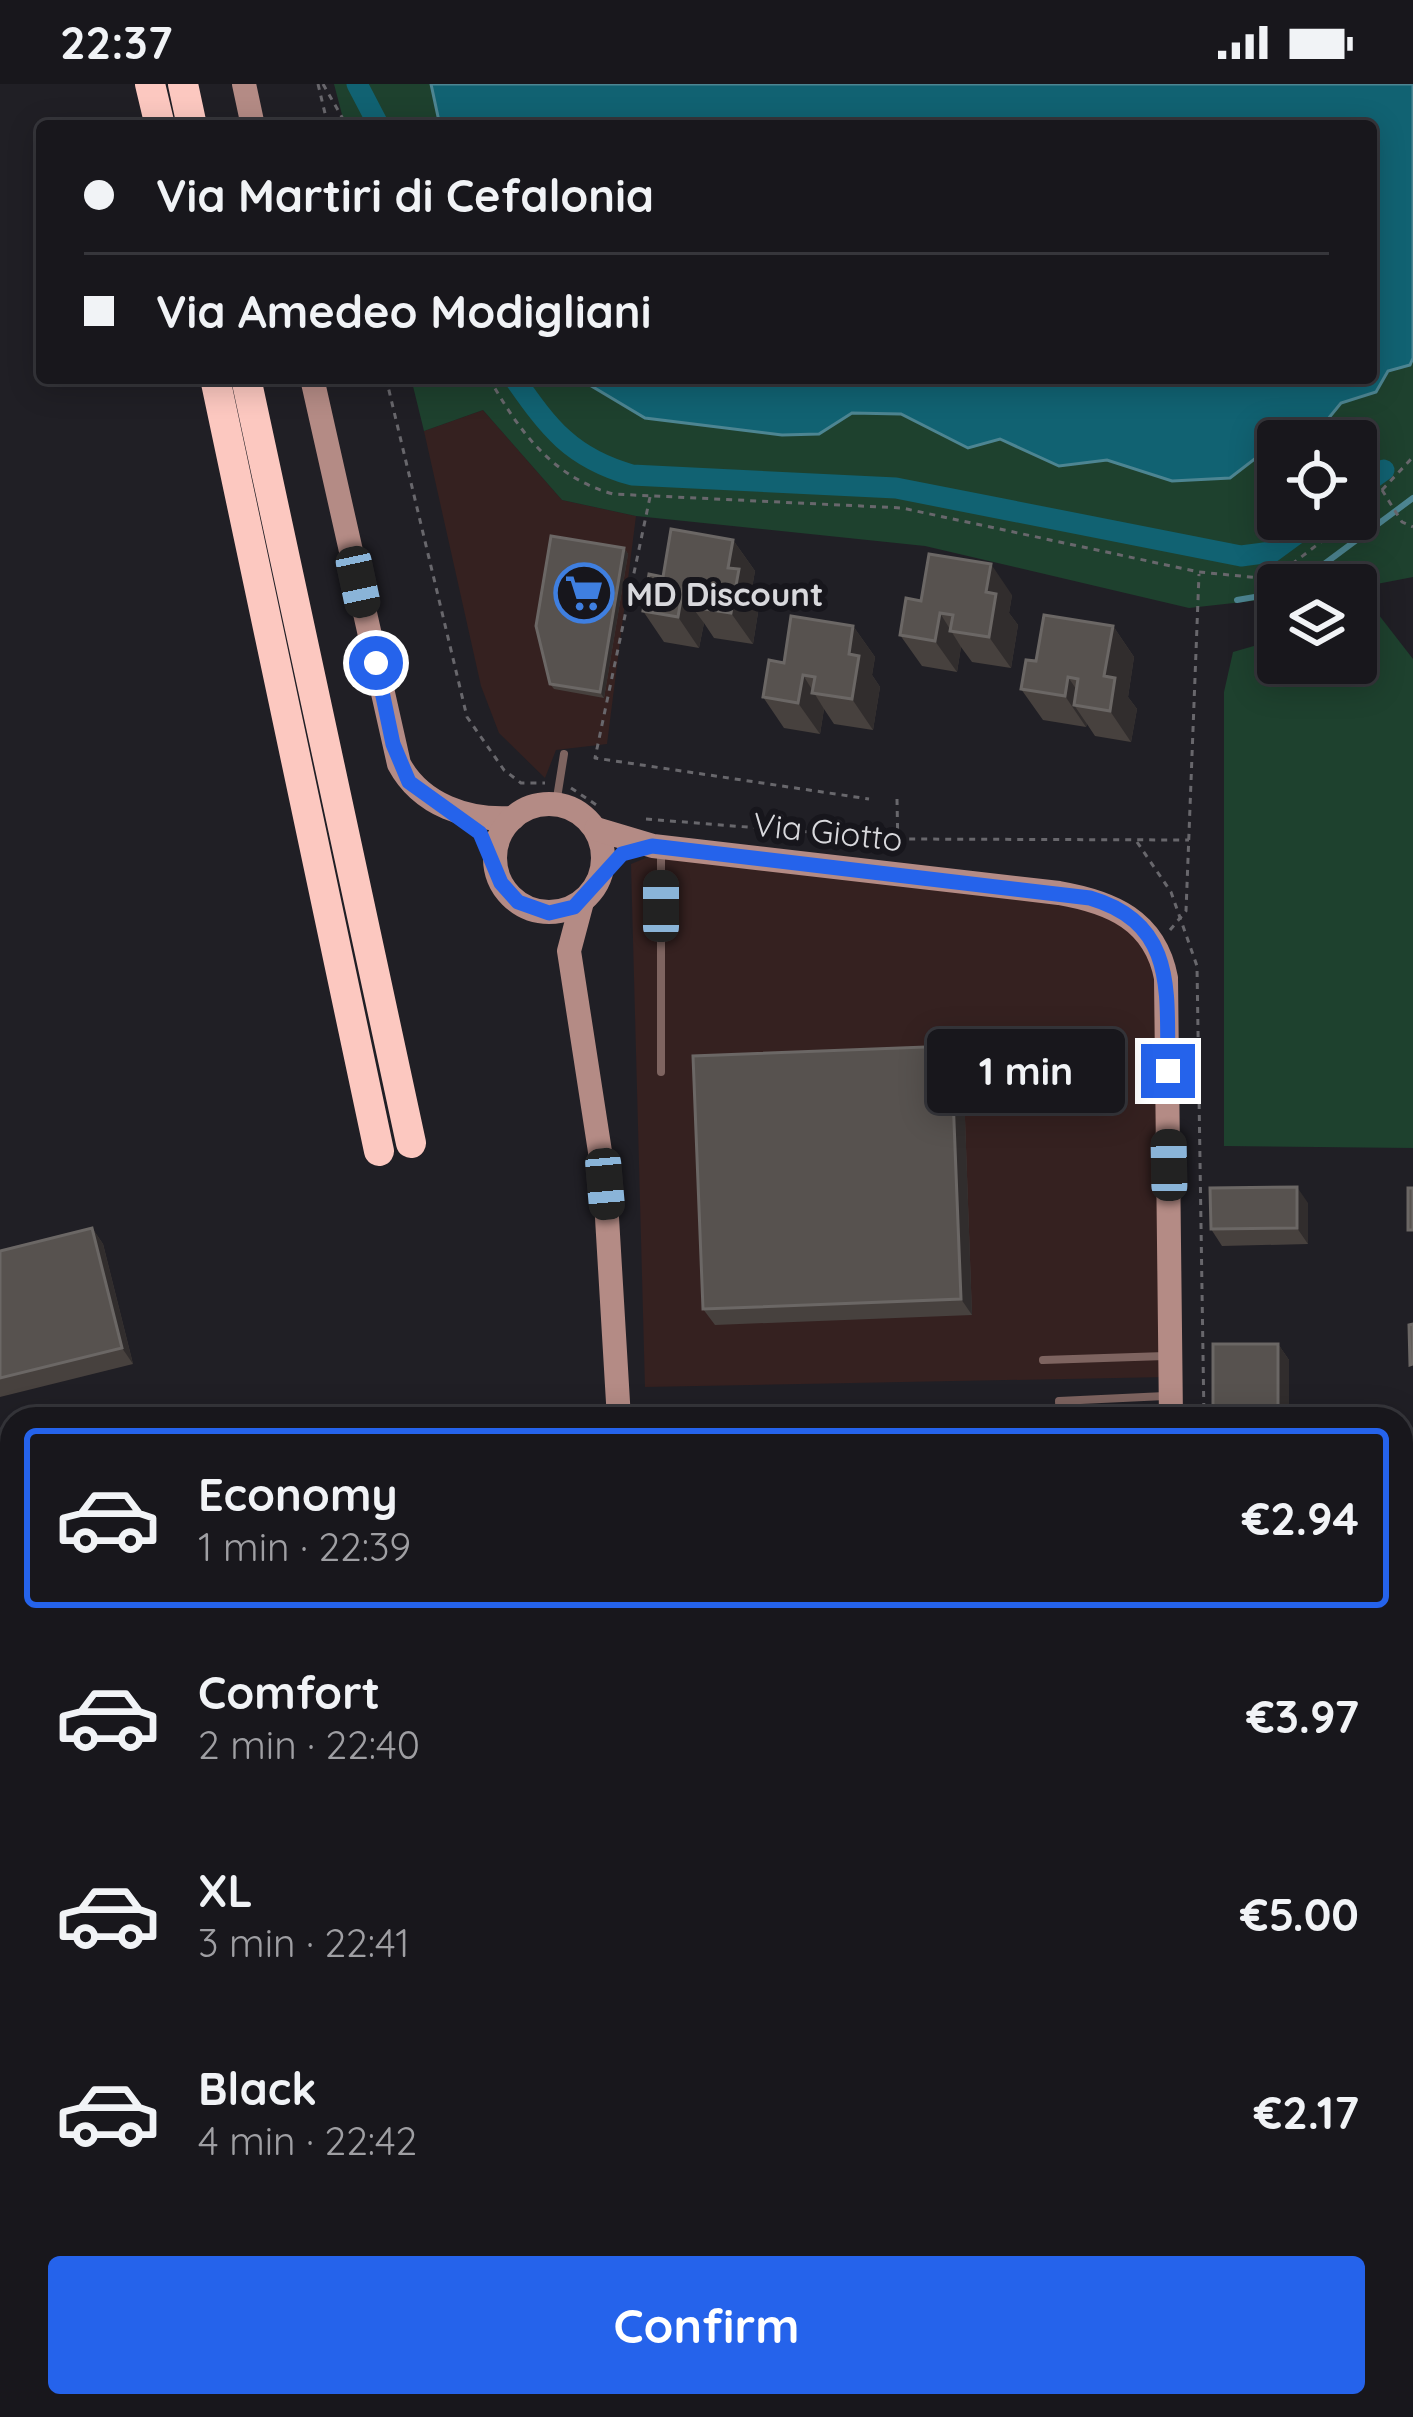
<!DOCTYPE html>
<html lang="en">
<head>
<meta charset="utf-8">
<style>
  body { margin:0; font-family:Quicksand,sans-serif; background:#252429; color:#f1f3f6; height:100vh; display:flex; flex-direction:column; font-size:45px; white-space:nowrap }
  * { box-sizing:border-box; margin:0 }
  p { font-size:39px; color:#9f9fa3 }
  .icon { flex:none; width:66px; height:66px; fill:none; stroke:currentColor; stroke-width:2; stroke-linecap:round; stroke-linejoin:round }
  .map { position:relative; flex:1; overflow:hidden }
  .drawer { position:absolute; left:0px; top:1323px; width:1413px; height:1011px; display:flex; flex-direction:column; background:#18171c; border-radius:36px 36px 0 0; box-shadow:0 6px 30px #0003,0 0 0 3px #36363b }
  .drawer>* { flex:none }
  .hud { position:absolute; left:36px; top:36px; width:1341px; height:264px; border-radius:12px; box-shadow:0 6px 30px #0003,0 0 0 3px #36363b; display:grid; align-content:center; height:264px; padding:0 48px; background:#18171c }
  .controls { position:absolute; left:1257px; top:336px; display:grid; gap:24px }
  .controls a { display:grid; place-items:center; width:120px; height:120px; border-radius:12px; background:#18171c; box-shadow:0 6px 30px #0003,0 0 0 3px #36363b; font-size:60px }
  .end { position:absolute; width:54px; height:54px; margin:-27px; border:15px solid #2563eb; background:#fff; box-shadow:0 0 0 6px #fff }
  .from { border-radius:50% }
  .bubble { position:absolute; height:84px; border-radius:12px; background:#18171c; box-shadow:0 6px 30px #0003,0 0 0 3px #36363b; font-size:39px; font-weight:700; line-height:84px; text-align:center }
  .car { position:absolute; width:36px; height:72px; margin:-36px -18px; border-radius:15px; box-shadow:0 0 9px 3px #0007; background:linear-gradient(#222 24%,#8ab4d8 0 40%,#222 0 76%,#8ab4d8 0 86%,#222 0) }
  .hud b { display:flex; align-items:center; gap:42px; height:114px; font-size:45px }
  .hud b+b { border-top:3px solid #36363b }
  .hud i { width:30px; height:30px; background:#f1f3f6 }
  ul { padding:21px 0 0; list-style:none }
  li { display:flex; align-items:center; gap:36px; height:180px; margin:0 24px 18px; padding:0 24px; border:6px solid transparent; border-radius:12px }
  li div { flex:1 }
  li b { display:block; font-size:45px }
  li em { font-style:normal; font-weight:700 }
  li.on { border-color:#2563eb }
  li>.icon { width:108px; height:108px; stroke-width:1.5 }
  .action { display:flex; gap:24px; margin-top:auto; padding:24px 48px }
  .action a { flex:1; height:138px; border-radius:12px; background:#2563eb; color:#fff; font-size:48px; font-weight:700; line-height:138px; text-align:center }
  .status { display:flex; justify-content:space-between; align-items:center; height:84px; padding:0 60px; background:#18171c; direction:ltr }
  .status svg { height:33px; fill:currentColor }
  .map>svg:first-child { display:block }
</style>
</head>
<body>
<div class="status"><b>22:37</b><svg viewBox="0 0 49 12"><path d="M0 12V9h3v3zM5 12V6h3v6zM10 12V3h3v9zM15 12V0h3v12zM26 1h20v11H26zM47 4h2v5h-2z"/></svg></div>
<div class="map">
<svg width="1413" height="2333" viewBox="0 0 1413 2333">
  <rect width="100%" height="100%" fill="#201f25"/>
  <g fill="#352120">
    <path d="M483 326 562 416 636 432 607 660 556 666 545 694 499 649 481 602 424 347Z"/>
    <path d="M653 771 1092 821 1121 835 1154 877 1167 1293 645 1303 631 780Z"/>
  </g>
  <g fill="#1e412e" fill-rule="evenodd">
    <path d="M334 0H1413V493L1356 504 1278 501V514L1189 524 925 462 636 432 562 416 483 326 424 347 411 294H1371V42H345ZM1278 357H1356V435H1278Z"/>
    <path d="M1375 526 1413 575V1064L1224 1062V608L1233 568 1278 555V579H1356V532Z"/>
  </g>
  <path fill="#116272" stroke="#4d8592" stroke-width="3" d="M431 0H1413V274L1410 281 1388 287 1376 308 1341 319 1310 357H1278L1230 394 1172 397 1107 376 1059 382 1000 355 968 364 901 330 852 329 819 350 782 351 645 334 578 294H1371V42H440Z"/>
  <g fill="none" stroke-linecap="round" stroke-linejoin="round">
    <g stroke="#4d8592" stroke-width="6">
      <path d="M1296 501 1413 414"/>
      <path d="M1237 516 1278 509"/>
    </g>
    <g stroke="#116272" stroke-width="21">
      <path d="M357 0 379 42"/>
      <path d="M514 294C549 344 571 374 632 391L896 404 1241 472 1272 468 1317 435"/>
      <path d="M1356 406 1384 386"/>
    </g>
    <g stroke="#68676c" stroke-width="3" stroke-dasharray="6 6" stroke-linecap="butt">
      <path d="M318 0 328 42"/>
      <path d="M323 0 347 42"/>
      <path d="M386 294 467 633 504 686 521 699H545"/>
      <path d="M489 294C519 347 552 393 613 410L902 424 1199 488 1261 494 1292 480 1351 435"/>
      <path d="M1382 406 1413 373"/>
      <path d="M650 413 595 674 869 715"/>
      <path d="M1356 431 1382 406 1402 438 1413 443"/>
      <path d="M571 704 598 722"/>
      <path d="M897 715 898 768"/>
      <path d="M646 735 897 755 1189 756"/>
      <path d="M1137 758 1171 808 1197 882 1204 1335"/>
      <path d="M1170 846 1186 827 1199 490"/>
      <path d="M1281 2322 1284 2333"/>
    </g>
    <g stroke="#7e6460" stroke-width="8">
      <path d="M556 720 564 670"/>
      <path d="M661 764V988"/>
      <path d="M1043 1276 1165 1272"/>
      <path d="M1060 1335 1059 1317 1165 1312"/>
      <path d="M0 1744 12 1741"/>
      <path d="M1401 1866V1901"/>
      <path d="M1401 1958 1411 1959"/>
      <path d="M362 2322 364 2333"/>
      <path d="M888 2322 890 2333"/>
      <path d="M307 2333 309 2322"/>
    </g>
    <g stroke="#7e6460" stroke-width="16">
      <path d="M1401 1387 1413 1386"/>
      <path d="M1401 1662 1413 1661"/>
      <path d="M1401 2222 1413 2218"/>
    </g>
    <g stroke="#b48b85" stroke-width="24">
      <path d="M244 0 253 42"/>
      <path d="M312 294 399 680C421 721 468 737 513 734"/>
      <circle cx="549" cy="774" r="54"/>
      <path d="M596 745 653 762 1059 809C1111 818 1155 836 1166 894L1171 1335"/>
      <path d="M582 818 569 867 605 1100 619 1335"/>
      <path d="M682 2322 683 2333"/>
      <path d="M1237 2322 1240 2333"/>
    </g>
    <g stroke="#fcc8c0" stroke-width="30">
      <path d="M150 0 160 42"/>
      <path d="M183 0 192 42"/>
      <path d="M215 294 379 1067"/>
      <path d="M246 294 411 1059"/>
    </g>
  </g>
  <g fill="#47413e">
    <path d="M733 456 755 487 752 504 760 516 753 560 714 554 704 539 699 564 664 558 643 527 663 493Z"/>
    <path d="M624 464 628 470 604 614 554 605 550 600Z"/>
    <path d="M1012 511 1009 529 1018 541 1011 584 972 578 961 563 957 588 922 582 900 551 921 517Z"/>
    <path d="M853 542 875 573 872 591 880 603 873 646 834 640 824 625 820 650 784 644 763 613 784 579Z"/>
    <path d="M1113 542 1134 573 1128 613 1137 625 1131 658 1095 652 1087 640 1086 643 1043 636 1021 605Z"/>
    <path d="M951 962 963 978 972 1231 715 1241 703 1225Z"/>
    <path d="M1308 1119V1160L1222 1162 1211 1145Z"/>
    <path d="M92 1144 103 1160 133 1280 0 1313V1167Z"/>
    <path d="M1278 1260 1289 1276V1335H1221L1213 1323Z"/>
    <path d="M12 1344V1653L0 1656V1347Z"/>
    <path d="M1413 2262V2333H1384L1376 2322H1401V2266Z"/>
    <path d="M12 2322H232L188 2333H0Z"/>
    <path d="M1168 2322 1170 2333H1106L1105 2331Z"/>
  </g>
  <g fill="#312d2d">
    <path d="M733 456 755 487 752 504 760 516 753 560 731 529 728 484Z"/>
    <path d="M624 464 628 470 604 614 600 608Z"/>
    <path d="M991 480 1012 511 1009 529 1018 541 1011 584 989 553 986 508Z"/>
    <path d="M683 504 696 523H692L704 539 699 564 678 533Z"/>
    <path d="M940 529 961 563 957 588 935 557Z"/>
    <path d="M853 542 875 573 872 591 880 603 873 646 852 615 849 570Z"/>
    <path d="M1113 542 1134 573 1128 613 1137 625 1131 658 1110 627 1104 592Z"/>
    <path d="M803 591 824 625 820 650 798 619Z"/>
    <path d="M1068 593 1089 624 1074 621 1087 640 1086 643 1065 612Z"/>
    <path d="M951 962 963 978 972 1231 961 1215Z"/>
    <path d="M1297 1103 1308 1119V1160L1297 1144Z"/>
    <path d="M92 1144 103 1160 133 1280 122 1264Z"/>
    <path d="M1278 1260 1289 1276V1335H1286L1278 1323Z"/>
    <path d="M1401 1555 1405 1560 1407 1603 1401 1595Z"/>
    <path d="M1159 2322H1168L1170 2333H1161Z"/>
  </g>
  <g fill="#57524f" stroke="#6b6765" stroke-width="3">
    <path d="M671 445 733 456 728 484 739 485 731 529 692 523 695 506 683 504 678 533 643 527 649 490 663 493Z"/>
    <path d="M551 452 624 464 600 608 550 600 536 542Z"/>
    <path d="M929 470 991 480 986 508 996 510 989 553 950 547 953 531 940 529 935 557 900 551 906 514 921 517Z"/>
    <path d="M1044 531 1113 542 1104 592 1115 594 1110 627 1074 621 1078 595 1068 593 1065 612 1021 605 1026 576 1036 577Z"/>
    <path d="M791 532 853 542 849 570 859 572 852 615 812 609 815 593 803 591 798 619 763 613 769 576 784 579Z"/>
    <path d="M951 962 961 1215 703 1225 693 972Z"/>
    <path d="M1297 1103V1144L1211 1145 1210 1104Z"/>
    <rect x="1408" y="1104" width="5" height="42"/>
    <path d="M92 1144 122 1264 0 1294V1167Z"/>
    <path d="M1413 1240V1280L1410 1281 1409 1241Z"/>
    <rect x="1213" y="1260" width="65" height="63"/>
    <path d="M97 1323 100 1335H47Z"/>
    <path d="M1022 1330V1335H900Z"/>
    <path d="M12 1344V1634L0 1637V1347Z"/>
    <path d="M1403 1668H1413V1833Z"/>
    <path d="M12 1792V2322H155L110 2333H0V1795Z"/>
    <path d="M1413 2262V2300L1401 2304V2266Z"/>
    <path d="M819 2322H849L850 2333H753V2327Z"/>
    <path d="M1104 2322H1159L1161 2333H1141L1140 2326 1105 2331Z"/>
    <path d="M1332 2324 1335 2333H1303Z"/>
  </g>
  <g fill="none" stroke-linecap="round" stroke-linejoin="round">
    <path stroke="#2563eb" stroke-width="15" d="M376 579 393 660 409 698 480 749 501 799 518 818 549 829 574 823 622 770 652 762 1090 814C1179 840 1166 912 1168 987"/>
  </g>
  <defs>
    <g id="supermarket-ring" transform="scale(3)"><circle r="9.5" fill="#17161c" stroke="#3f7fe0" stroke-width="1.5"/><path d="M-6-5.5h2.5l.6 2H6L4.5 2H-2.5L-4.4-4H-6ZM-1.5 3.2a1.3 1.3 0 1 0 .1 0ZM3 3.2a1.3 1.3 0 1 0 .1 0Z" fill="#3f7fe0"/></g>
  </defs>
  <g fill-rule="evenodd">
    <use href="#supermarket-ring" x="584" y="509"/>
  </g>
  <g text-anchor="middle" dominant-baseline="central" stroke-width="12" stroke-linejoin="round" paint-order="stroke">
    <g font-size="33" font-weight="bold" fill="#d8d8dc" stroke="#17161c" text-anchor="start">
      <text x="626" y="509">MD Discount</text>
    </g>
    <g font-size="33" fill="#d8d8dc" stroke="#17161c">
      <text transform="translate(828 747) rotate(6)">Via Giotto</text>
    </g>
  </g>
</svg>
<div class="controls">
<a><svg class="icon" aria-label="locate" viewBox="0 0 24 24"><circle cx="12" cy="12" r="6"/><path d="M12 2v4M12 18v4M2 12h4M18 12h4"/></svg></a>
<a><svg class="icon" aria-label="layers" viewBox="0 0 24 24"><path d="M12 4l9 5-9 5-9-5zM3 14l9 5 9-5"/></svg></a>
</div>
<i class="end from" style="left:376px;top:579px"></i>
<i class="end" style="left:1168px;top:987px"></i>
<div class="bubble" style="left:927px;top:945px;width:198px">1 min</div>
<i class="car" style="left:358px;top:498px;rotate:168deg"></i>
<i class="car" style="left:661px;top:822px;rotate:0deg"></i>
<i class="car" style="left:1169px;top:1081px;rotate:359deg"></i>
<i class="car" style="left:605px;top:1100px;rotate:175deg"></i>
<div class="hud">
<b><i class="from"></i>Via Martiri di Cefalonia</b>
<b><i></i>Via Amedeo Modigliani</b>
</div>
<section class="drawer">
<ul>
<li class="on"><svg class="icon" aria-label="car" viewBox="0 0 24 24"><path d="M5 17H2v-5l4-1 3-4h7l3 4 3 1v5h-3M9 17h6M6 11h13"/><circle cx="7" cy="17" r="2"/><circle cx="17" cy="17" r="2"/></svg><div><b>Economy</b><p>1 min · 22:39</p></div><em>€2.94</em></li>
<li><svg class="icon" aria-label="car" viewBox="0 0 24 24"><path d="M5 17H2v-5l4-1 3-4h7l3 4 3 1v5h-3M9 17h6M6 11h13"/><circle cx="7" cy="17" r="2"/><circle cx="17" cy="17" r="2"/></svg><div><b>Comfort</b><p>2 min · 22:40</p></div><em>€3.97</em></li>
<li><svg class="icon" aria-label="car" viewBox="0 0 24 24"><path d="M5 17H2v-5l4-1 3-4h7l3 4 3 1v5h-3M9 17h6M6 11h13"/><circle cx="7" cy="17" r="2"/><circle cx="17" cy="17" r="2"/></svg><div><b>XL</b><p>3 min · 22:41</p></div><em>€5.00</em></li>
<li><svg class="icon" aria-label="car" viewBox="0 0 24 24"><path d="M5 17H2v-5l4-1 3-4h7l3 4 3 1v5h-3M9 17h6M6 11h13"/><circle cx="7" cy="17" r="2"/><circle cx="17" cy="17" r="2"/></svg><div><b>Black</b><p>4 min · 22:42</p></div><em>€2.17</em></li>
</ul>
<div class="action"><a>Confirm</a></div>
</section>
</div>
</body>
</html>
